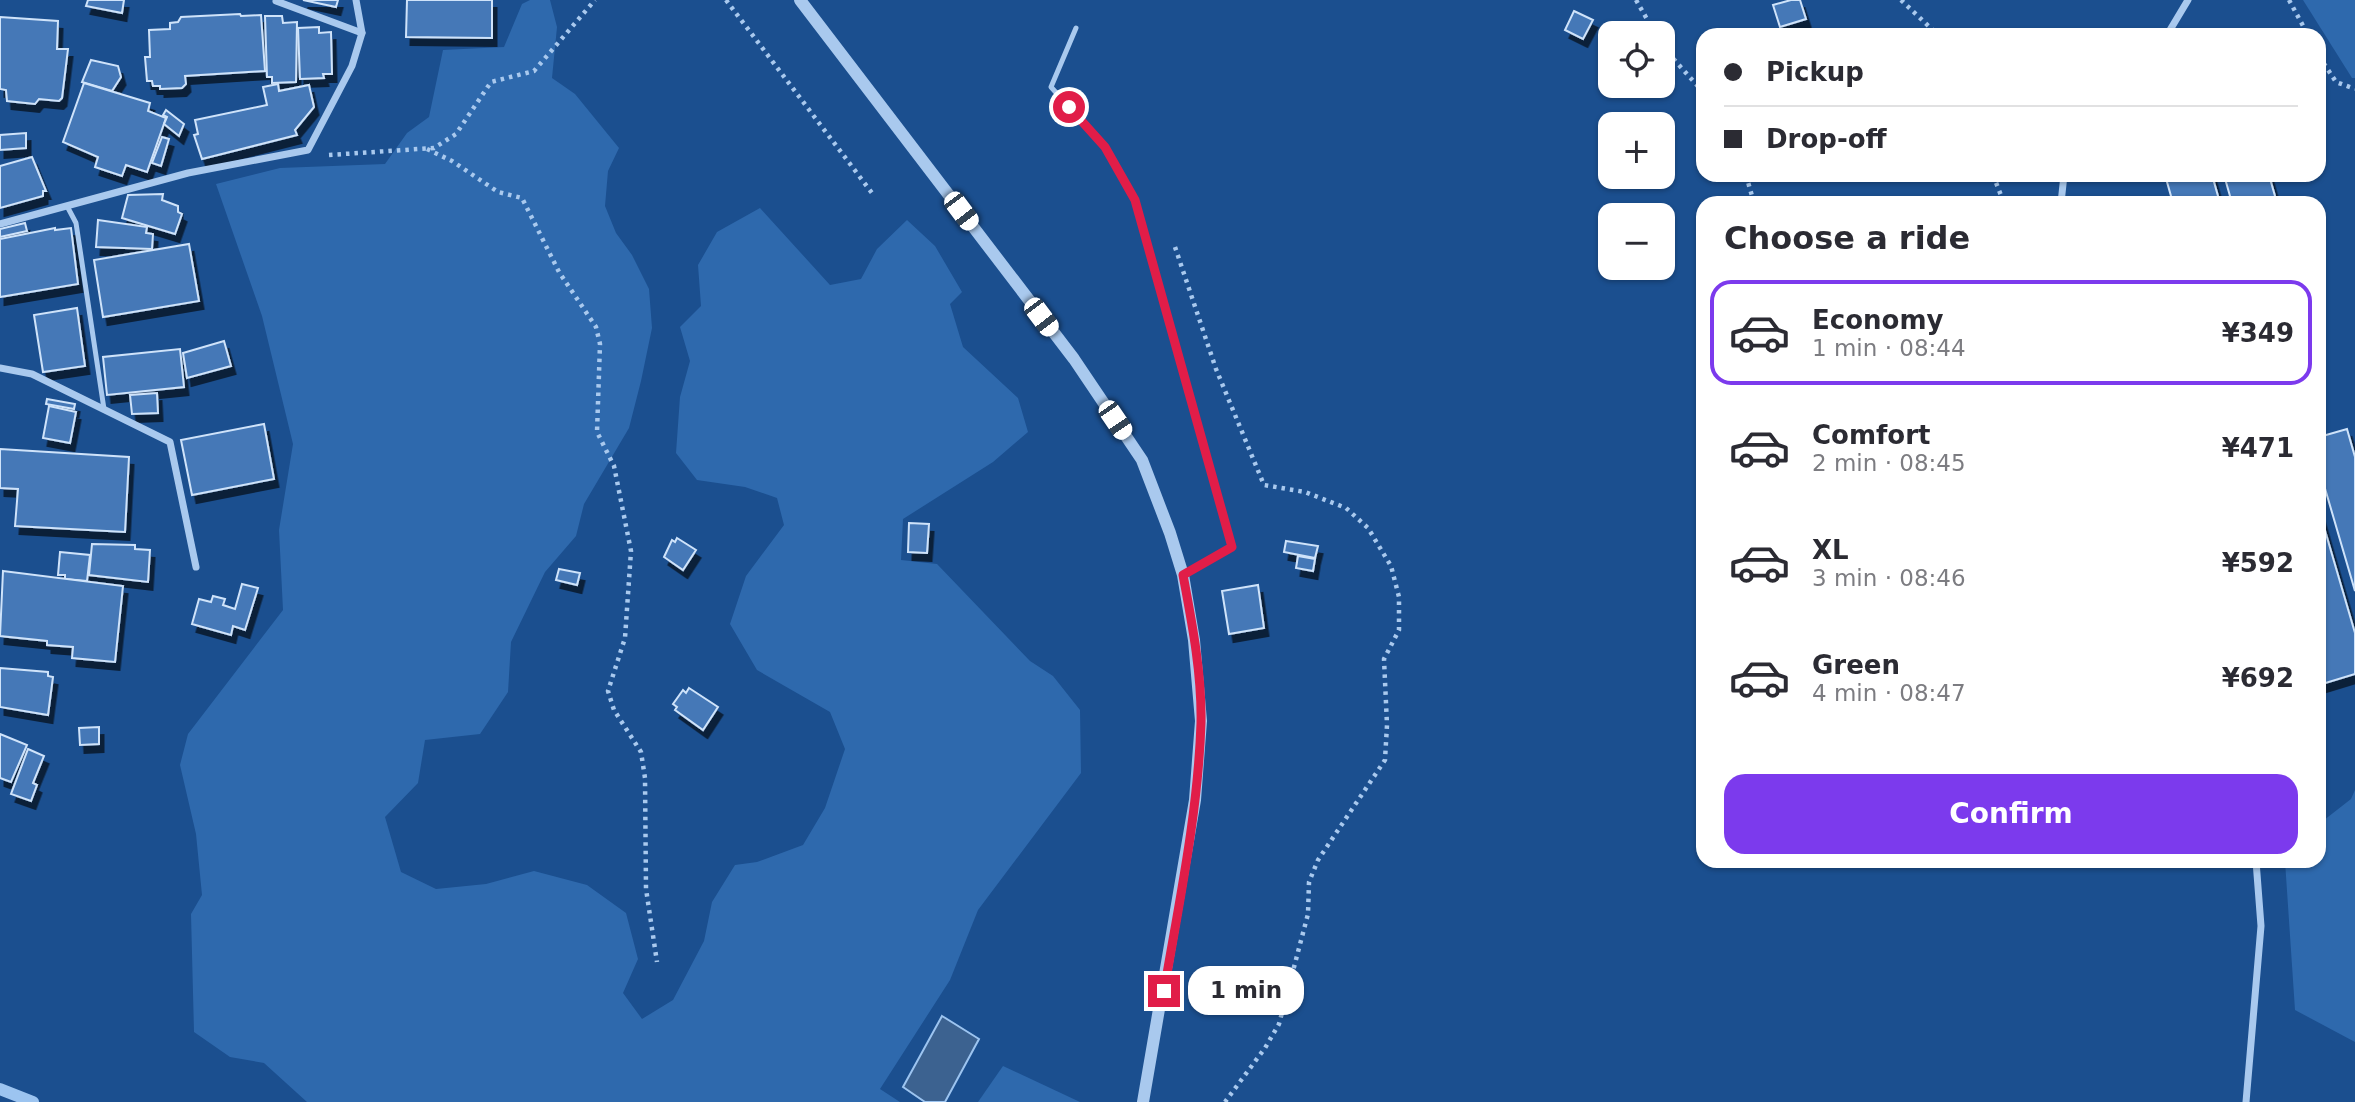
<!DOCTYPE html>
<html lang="en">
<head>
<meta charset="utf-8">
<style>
  body { margin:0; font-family:"DejaVu Sans",sans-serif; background:#f7f7f7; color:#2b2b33; height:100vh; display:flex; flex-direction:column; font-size:26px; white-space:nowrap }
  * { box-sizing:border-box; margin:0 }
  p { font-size:23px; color:#7c7c81 }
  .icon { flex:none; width:38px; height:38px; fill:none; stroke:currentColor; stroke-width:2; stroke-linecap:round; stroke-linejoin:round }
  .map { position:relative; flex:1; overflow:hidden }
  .details { position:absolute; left:1696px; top:196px; width:630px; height:672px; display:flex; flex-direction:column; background:#fff; border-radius:21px; box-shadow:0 2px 5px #0004 }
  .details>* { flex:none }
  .top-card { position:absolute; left:1696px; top:28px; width:630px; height:154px; border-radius:21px; box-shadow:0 2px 5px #0004; display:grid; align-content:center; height:154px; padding:0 28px; background:#fff }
  .tools { position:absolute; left:1598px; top:21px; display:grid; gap:14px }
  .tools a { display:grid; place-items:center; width:77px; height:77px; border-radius:14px; background:#fff; box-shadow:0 2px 5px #0004; font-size:35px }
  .end { position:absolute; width:32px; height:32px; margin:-16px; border:9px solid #e11d48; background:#fff; box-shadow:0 0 0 4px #fff }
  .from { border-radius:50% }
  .bubble { position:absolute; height:49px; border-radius:21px; background:#fff; box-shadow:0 2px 5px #0004; font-size:23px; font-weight:700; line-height:49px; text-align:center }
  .car { position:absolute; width:21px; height:42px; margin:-21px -10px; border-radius:9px; box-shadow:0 0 5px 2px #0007; background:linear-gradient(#fff 24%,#345 0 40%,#fff 0 76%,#345 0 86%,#fff 0) }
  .top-card b { display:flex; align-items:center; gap:24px; height:66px; font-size:26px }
  .top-card b+b { border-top:2px solid #e1e1e2 }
  .top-card i { width:18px; height:18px; background:#2b2b33 }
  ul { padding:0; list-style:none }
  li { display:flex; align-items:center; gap:21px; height:105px; margin:0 14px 10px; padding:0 14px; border:4px solid transparent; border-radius:21px }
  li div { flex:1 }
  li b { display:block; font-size:26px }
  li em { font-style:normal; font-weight:700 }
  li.current { border-color:#7c3aed }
  li>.icon { width:63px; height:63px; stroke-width:1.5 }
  h2 { padding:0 28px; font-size:32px; line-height:84px }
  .cta { display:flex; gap:14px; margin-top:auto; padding:14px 28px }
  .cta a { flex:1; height:80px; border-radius:21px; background:#7c3aed; color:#fff; font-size:28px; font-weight:700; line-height:80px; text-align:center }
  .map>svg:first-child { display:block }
</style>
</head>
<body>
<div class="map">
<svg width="2355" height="1102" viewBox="0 0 2355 1102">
  <defs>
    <filter id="shadow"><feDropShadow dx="4.5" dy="8" stdDeviation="0" flood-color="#0009"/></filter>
  </defs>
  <rect width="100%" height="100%" fill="#1b4f8f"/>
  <g fill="#2e69ad">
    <path d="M530 0H550L557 27 552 78 575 94 619 148 608 171 605 206 616 233 632 255 649 289 652 328 641 381 629 428 584 504 576 536 545 572 511 642 508 692 480 734 425 740 418 783 385 817 401 872 436 889 486 884 534 871 587 885 626 913 638 959 623 993 642 1019 673 1000 704 941 712 902 735 865 757 862 803 845 825 808 845 749 830 712 757 670 730 624 746 576 784 525 777 498 745 487 697 480 676 453 680 397 690 361 680 327 701 306 698 265 717 232 760 208 830 285 861 279 877 249 907 220 935 246 962 292 950 304 963 347 1018 398 1028 432 993 462 903 519 901 560 937 564 1030 661 1053 676 1080 710 1081 773 978 910 950 980 880 1089 900 1102H307L264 1063 230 1057 194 1032 191 914 202 895 196 834 180 765 188 734 283 610 279 530 293 444 262 316 216 184 280 168 385 164 407 133 429 117 443 50 504 47 522 4Z"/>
    <path d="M2303 0H2355V78H2352Z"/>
    <path d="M2355 790V1042L2295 1010 2285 861H2319V824L2351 799Z"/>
    <path d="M1003 1066 1080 1102H978Z"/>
  </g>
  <path fill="#3c6290" stroke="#9cc4f0" stroke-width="2" d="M942 1016 979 1039 945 1102H925L903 1087Z"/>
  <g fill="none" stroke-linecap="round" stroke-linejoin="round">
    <path stroke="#9cc4f0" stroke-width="12" d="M0 1089 33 1102"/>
  </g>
  <g fill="#4478b7" stroke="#cfe3fa" stroke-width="2" filter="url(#shadow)">
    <path d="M88 0H124L122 13 86 6Z"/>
    <path d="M303 0H338L336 7Z"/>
    <path d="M407 0H492V38L406 37Z"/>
    <path d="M1791 0H1800L1806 19 1780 27 1773 5Z"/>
    <path d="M1574 11 1593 20 1583 39 1565 30Z"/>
    <path d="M240 14 241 16 261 15 265 71 185 76 186 84 182 88 160 89V86H153L152 81H147L145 57H150L149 30 170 29V23L178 22 181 17Z"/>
    <path d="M265 16H282L283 23 297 22 296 82 272 83V77H267Z"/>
    <path d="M0 17 58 21 57 49H68L62 98 59 101 39 99 35 104 7 101 6 90 0 89Z"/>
    <path d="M319 27V33L331 32 332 74H323L324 78 300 79 298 28Z"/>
    <path d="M91 60 118 66 121 77 112 91 82 82Z"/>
    <path d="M84 83 150 103 148 111 166 118 147 172 126 165 122 176 95 167 98 157 63 142Z"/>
    <path d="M278 84 279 91 309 85 314 107 295 130 297 135 202 159 194 135 198 134 195 120 267 105 263 87Z"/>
    <path d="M166 110 184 124 179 136 164 124 167 117 163 115Z"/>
    <path d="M26 133V148L0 150V135Z"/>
    <path d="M162 137 169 139 161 166 152 163Z"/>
    <path d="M32 157 46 191H43V196L0 208V166Z"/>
    <path d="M2165 175H2212L2220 203H2173Z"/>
    <path d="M2224 175H2269L2277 203H2232Z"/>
    <path d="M163 194 162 200 178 206V212L182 214 175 234 122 218 128 195Z"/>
    <path d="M98 220 147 227 146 233 153 234 152 249 96 247Z"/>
    <path d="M25 223 27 231 0 237V229Z"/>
    <path d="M55 228V230L71 228 78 284 0 297V239Z"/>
    <path d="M189 244 199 301 103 317 94 260Z"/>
    <path d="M77 308 85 366 43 372 34 315Z"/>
    <path d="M224 341 231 366 187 378 183 353Z"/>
    <path d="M180 349 184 387 107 395 103 357Z"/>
    <path d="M157 393 158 413 132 414 130 395Z"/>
    <path d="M47 399 75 404 74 409 46 404Z"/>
    <path d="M49 406 76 412 70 443 43 438Z"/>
    <path d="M264 424 274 479 192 495 181 440Z"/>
    <path d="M2347 429 2355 457V591L2319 468V437Z"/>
    <path d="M0 449 129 457 125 532 15 526 18 489 0 488Z"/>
    <path d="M2319 510 2355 633V674L2319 685Z"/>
    <path d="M909 523 929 524 927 553 908 552Z"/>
    <path d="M677 538 696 550 683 570 664 557 672 540 675 542Z"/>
    <path d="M1286 541 1318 546 1315 558 1284 552Z"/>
    <path d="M92 544 135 545V549L150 550 148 582 89 575Z"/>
    <path d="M60 552 90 555 87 581 65 579V575H58Z"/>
    <path d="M1298 556 1315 559 1313 571 1296 568Z"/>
    <path d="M559 569 580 573 577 585 556 580Z"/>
    <path d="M3 571 123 586 115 662 72 658 73 647 47 645V641L0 636Z"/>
    <path d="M242 584 258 588 245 630 233 626 231 635 192 624 199 599 211 602 213 596 225 599 223 605 235 609Z"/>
    <path d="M1258 585 1264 628 1229 634 1222 591Z"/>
    <path d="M0 668 48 672V676L53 677 48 715 0 707Z"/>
    <path d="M689 688 718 707 703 730 675 710 677 707 673 704 683 690 686 693Z"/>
    <path d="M99 727V744L80 745 79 728Z"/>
    <path d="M0 734 27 745 11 782 0 778Z"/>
    <path d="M28 749 44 756 33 783 37 785 31 801 11 794Z"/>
  </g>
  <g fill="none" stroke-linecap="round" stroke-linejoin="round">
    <g stroke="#a9c9ee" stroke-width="4.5" stroke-dasharray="3.5 5" stroke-linecap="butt">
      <path d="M726 0 872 193"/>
      <path d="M1636 0 1655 33"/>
      <path d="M1901 0 1938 35"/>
      <path d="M2289 0 2308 35"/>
      <path d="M1662 46 1703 92"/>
      <path d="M2319 56 2336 82 2355 89"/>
      <path d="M427 149 452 161 498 192 522 198 559 272 596 327 600 344 597 432 614 466 631 551 625 638 608 691 614 710 641 752 645 778 646 889 657 962"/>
      <path d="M329 155 434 148 456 134 491 82 534 71 595 0"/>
      <path d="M1746 175 1754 203"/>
      <path d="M1993 175 2004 203"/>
      <path d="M1175 247 1216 369 1264 485 1305 492 1346 508 1368 528 1391 566 1399 597V630L1384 659 1387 725 1385 760 1318 860 1309 882 1308 914 1279 1024 1265 1048 1225 1102"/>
    </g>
    <g stroke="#a9c9ee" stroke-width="5">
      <path d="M1076 28 1051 87 1105 147 1135 200 1232 547 1183 575"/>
      <path d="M67 206 76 223 104 409"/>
    </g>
    <g stroke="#a9c9ee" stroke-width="7">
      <path d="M276 1 362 33"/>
      <path d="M2167 35 2188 0"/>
      <path d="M2061 203 2064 175"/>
      <path d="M0 224 188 173 308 150 352 66 362 33 356 0"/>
      <path d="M0 368 32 374 170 442 196 567"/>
      <path d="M2246 1102 2261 926 2256 861"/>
    </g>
    <path stroke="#a9c9ee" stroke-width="12" d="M800 0 1074 359 1142 460 1170 533 1183 575 1194 640 1201 721 1195 800 1143 1102"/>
  </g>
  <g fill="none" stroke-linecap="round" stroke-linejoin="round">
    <path stroke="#e11d48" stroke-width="9" d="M1069 107 1105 147 1135 200 1232 547 1183 575C1192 623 1202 674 1201 723 1198 813 1179 903 1164 991"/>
  </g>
</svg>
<div class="tools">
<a><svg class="icon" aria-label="locate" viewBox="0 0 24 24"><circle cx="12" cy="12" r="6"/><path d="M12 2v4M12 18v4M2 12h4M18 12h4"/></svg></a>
<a>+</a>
<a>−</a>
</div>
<i class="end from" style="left:1069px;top:107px"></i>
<i class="end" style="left:1164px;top:991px"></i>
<div class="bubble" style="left:1188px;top:966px;width:116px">1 min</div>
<i class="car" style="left:961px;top:211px;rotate:143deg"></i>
<i class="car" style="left:1041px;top:317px;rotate:143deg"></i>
<i class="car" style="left:1115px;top:420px;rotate:146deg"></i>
<div class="top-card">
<b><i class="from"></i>Pickup</b>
<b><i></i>Drop-off</b>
</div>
<section class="details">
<h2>Choose a ride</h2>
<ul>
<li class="current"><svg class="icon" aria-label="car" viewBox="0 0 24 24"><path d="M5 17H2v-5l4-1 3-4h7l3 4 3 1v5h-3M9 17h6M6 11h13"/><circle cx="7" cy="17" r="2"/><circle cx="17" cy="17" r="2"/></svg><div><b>Economy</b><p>1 min · 08:44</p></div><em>¥349</em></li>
<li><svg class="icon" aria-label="car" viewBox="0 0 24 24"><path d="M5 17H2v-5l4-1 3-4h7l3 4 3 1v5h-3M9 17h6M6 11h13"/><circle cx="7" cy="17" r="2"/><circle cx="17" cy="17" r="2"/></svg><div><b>Comfort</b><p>2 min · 08:45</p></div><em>¥471</em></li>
<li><svg class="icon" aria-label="car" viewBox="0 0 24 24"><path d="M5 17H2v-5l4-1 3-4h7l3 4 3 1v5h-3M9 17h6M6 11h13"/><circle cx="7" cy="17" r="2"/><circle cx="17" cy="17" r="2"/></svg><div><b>XL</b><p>3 min · 08:46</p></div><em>¥592</em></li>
<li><svg class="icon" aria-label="car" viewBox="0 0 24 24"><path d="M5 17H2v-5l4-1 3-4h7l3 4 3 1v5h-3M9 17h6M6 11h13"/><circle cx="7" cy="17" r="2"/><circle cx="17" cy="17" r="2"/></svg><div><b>Green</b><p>4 min · 08:47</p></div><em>¥692</em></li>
</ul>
<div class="cta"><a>Confirm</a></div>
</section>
</div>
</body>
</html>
